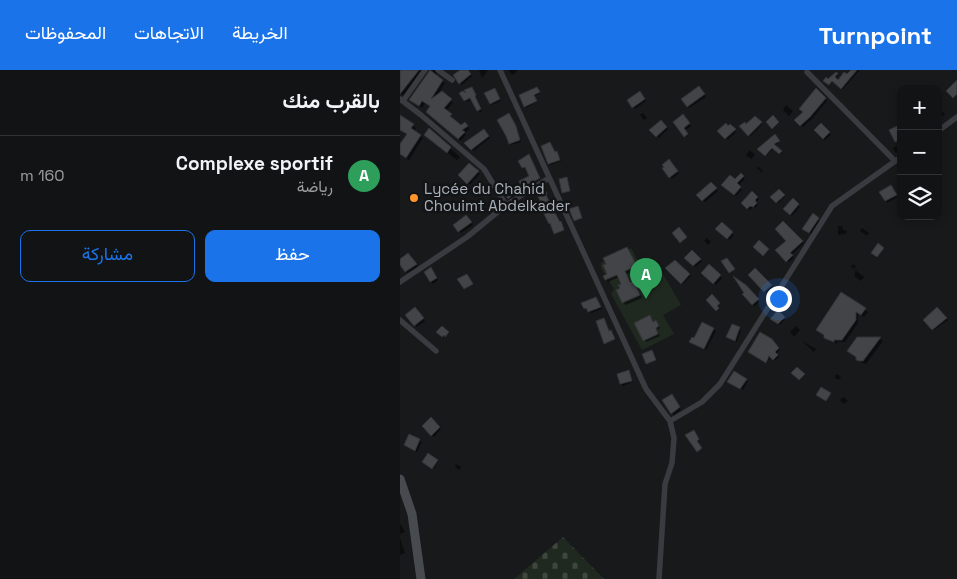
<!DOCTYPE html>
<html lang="ar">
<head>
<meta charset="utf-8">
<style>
	:root { --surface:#121314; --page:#1b1c1d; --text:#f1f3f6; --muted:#9c9ea0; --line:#313234; --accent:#1a73e8 }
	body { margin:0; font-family:"Space Grotesk",Vazirmatn,sans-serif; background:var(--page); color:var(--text); direction:rtl }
	.controls { position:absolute; right:15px; top:15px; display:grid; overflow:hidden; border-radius:10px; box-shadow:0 2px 8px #0003 }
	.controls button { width:45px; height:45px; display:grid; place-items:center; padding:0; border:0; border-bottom:1px solid var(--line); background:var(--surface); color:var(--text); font:25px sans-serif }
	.you { position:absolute; left:378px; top:228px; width:18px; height:18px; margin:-12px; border:4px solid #fff; border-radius:50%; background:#1a73e8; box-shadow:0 0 0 8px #1a73e833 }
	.badge { display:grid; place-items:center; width:32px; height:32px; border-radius:50%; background:var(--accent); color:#fff; font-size:16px; font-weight:700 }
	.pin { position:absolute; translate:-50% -41px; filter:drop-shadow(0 1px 2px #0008) }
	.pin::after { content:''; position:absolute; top:26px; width:18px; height:15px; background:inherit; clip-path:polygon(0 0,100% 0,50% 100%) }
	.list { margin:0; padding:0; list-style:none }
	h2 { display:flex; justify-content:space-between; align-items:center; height:65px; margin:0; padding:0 20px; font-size:21px }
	h2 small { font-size:16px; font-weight:400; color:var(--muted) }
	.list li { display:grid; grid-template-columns:32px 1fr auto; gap:15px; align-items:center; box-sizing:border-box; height:80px; padding:0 20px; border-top:1px solid var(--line) }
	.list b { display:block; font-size:19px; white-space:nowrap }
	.list p { margin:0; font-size:16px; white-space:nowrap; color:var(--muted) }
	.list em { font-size:16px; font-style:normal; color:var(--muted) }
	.actions { display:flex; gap:10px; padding:15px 20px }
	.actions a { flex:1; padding:11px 0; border:1px solid var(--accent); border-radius:10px; text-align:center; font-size:18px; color:var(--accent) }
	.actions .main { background:var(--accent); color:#fff }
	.icon { flex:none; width:28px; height:28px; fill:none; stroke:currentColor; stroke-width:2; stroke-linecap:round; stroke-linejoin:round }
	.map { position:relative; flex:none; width:557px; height:509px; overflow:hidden; direction:ltr }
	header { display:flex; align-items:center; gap:30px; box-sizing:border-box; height:70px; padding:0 25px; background:var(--accent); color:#fff }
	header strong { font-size:24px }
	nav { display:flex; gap:28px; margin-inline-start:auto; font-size:18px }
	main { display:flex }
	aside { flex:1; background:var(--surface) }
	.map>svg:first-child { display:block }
	.cemetery { fill:url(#cemetery-stones) }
	.garden { fill:#202920 }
	.shadow { fill:#0007 }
	.building { fill:#424448; stroke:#323337 }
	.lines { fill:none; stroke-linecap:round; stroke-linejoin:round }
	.street { stroke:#393b40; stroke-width:5.5 }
	.secondary { stroke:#474b50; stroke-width:9 }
	.poi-dot { fill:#ff942c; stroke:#131416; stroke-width:2 }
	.labels { text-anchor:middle; stroke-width:5; stroke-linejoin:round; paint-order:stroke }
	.poi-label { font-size:15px; fill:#a9b2bc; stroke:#131416; text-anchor:start }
</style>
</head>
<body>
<header>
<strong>Turnpoint</strong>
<nav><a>الخريطة</a><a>الاتجاهات</a><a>المحفوظات</a></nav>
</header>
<main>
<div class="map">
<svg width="557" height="509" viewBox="0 0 557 509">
	<defs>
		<pattern id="cemetery-stones" width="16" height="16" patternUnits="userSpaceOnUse" patternTransform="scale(1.25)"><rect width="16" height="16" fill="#202920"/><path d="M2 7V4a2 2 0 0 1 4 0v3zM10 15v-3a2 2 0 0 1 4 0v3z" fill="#3e463e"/></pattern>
	</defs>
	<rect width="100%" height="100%" fill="#18191b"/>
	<path class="cemetery" d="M163,467L204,509H114Z"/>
	<path class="garden" d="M231,178L241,197L236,199L243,211L262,202L281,235L263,245L274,264L242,280L211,224L214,219L201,198V193Z"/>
	<path class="shadow" d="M0,0H25L4,26L0,23Z
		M31,0H37L36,5L45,13L37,26L42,23L53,33L46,41L53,48L52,49L61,57L65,54L70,59L64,63L66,65L61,71L30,44L32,37L25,33L22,38L11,30Z
		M62,0H67L72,6L62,15L60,13Z
		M79,0H88L82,8Z
		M108,0H116L117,2L112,5Z
		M453,0H460L443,19L433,11L430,15L425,11H428L436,3L438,5L436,9L438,11Z
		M72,18L82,41L80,42L72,30L66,32L61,23L71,27Z
		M138,19L140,24L135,26L137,32L126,38L120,25Z
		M416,19L427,31L412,49L403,57L396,50L404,42Z
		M301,20L306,27L289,38L288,36Z
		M96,21L101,31L92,35L91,34Z
		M242,25L246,31L235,39L233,37Z
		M386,35L393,41L389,46L383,40Z
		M538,38L545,44L540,49L538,48Z
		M243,43L247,48L244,50L240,45Z
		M0,44L1,47L16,58L14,61L23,68L9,90L0,84V77L8,65L0,59Z
		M283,46L291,56L284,61L289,66L287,67L274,52Z
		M110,47L117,58L121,72L111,75L110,73Z
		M261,51L268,59L259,68L251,60Z
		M362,54V55L350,67V66Z
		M421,54L431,65L425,70L415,60Z
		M330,56L336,62L328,70L319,61Z
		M29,60L60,87L57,90L27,67Z
		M86,62L90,68L74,81L65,73Z
		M375,66L380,72L374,76L382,83L381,84L374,78L366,86L359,79Z
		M497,75L501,80L496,83L493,78Z
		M143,76L155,83H157L161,91L150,95Z
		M349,80L355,84L352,89L346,86Z
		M538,84L542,90L538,92Z
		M130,86L140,109L124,118L121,111L131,107L126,97L123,98Z
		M269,91L279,103L272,109L264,98Z
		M69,94L80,104L70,115L59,105Z
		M359,97L363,101L361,102L357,98Z
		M341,105L345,109L338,116L342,120L336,126L323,115L335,111Z
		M311,113L318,121L305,132L298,125Z
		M493,118L498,127L487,133L481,122Z
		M119,121L120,122L110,129L109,128Z
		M379,121L385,127L378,133L372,127Z
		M352,123L359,129L356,133L358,135L355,138L354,136L350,140L343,133Z
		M393,130L400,137L392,146L385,139Z
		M68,148L73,155L61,163L55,155Z
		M418,149L420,151L411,164L406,160Z
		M322,153L334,165L330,170L317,159Z
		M383,153L404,173L391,185L394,188L389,192L377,180L387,171Z
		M438,156H442L443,160L447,161L446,164L438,165Z
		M462,158L469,163L467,166L460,161Z
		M307,168L311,172L308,175L304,171Z
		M227,179L239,198L227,204L231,213L233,212L236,215L242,228L226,235L223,232L222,215L219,207L208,212L206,209Z
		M292,182L302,191L296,197L286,188Z
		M10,187L18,197L7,203L0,193V190Z
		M275,191L291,206L283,214L267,198Z
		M453,194L456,196L454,199L464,207L461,211L454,206L456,200L451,197Z
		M309,196L322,208L316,215L303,203Z
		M32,200L38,210L33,214L25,202Z
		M355,200L373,217L367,223L350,205Z
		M345,216L360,231L355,236L344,225Z
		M441,224L468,242L464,247L458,243V253L445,272H437V274L426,267Z
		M196,228L202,239L191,243L185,238Z
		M537,238L548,250L534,260L525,250Z
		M17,241L25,251L17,257L7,245Z
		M378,241L385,249L380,255L372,249Z
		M236,254H258L260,258L257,260L260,266L246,272Z
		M303,254L316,261L306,280L293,274Z
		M396,256L400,260L394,267L390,262Z
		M339,258L341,260L337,272L328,267Z
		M458,268L480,269L483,271L466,294L460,292L457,289Z
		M402,271L416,279L414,282Z
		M373,272L380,280L376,284L379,287L375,290L371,286L367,293L351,283Z
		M228,301L233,312L223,316L221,314Z
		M436,304L441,306L439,310L435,308Z
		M346,310L348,311L343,320L331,313Z
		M444,327L448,331L443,334L440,330Z
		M273,328L281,340L274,345L272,343Z
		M31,349L41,359L34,367L24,356Z
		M10,365L22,372L17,382L5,375Z
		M29,385L38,392L34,399L25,393Z
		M56,394L61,397L60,400L55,397Z
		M0,453L5,462L0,464Z
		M0,468L5,483L0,485Z"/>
	<path class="building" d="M0,0H19L0,24Z
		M30,0L43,10L31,29L42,21L52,29L44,38L52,44L50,46L61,55L65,52L68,56L62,60L65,62L58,69L26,42L30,36L22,31L19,36L9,30Z
		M60,0H68L71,4L59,14L53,5Z
		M451,0H457L441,19L432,11L429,15L423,11L426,7L428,9L436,2L438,3L435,7L438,10L444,2L447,4Z
		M557,10V24L553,28L546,21Z
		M299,16L305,24L287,37L281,29Z
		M72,17L76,25L75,26L81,39L77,41L70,28L64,31L59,23L63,21L66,23L64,20Z
		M137,17L140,22L134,25L137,31L124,37L119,25Z
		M95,18L100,29L90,34L84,23Z
		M416,18L426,28L410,47L400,56L394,50L403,42L399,39Z
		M240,21L245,29L232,38L227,30Z
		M109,43L116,56L120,70L109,74L106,66L97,50Z
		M283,44L290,53L284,58L288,64L284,67L273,52Z
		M0,45L14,54L11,58L21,65L6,88L0,84V74L7,64L0,60Z
		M373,45L379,52L372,59L366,52Z
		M355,46L362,52L348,66L339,56L345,52L346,54Z
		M261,50L267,57L256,67L249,60Z
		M326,53L328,56L330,54L336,59L325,69L317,61Z
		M421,53L430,62L423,69L414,60Z
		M499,55L501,59V69L495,72L489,60Z
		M29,58L51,77L47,83L24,65Z
		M84,59L89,66L71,80L64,73Z
		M375,64L380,71L374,74L382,81L379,84L372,78L365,86L357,79Z
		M150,72L155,82L157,81L160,90L148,94L141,76Z
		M129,84L140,108L122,118L119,111L129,106L125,97L122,98L118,91Z
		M269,89L278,101L269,108L262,98L264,97L262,95Z
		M69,93L79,101L67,114L58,105Z
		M341,103L344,106L337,113L341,117L334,125L321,115L330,105L335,109Z
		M167,107L170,121L162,123L159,109Z
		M311,112L317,118L302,131L296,125Z
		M87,114L92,122L86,127L80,120Z
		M109,115L115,122L119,119L120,120L108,129L103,121Z
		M491,115L497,125L485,131L479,122Z
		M144,117L147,124L146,125L155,143L160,152L161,151L164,160L154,164L150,153L149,154L140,136L142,135L136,122Z
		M379,119L385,125L376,133L370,127Z
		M352,121L358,127L355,130L357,133L353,137L350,136L347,139L341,133Z
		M393,128L399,134L390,145L383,139Z
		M178,136L182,148L174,151L169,139Z
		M413,143L419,148L409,163L402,159Z
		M66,145L72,152L58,162L53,155Z
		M383,151L403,171L390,183L393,185L386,192L375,180L386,171L375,159Z
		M322,152L333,162L327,169L315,159Z
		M279,157L287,167L280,173L272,163Z
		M359,170L369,179L363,186L353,177Z
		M478,173L484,178L477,187L471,183Z
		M227,177L237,196L225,201L230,212L234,211L240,225L222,233L216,220L220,218L218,215L221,214L217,205L205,210L203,206L207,204L203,195L206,194L203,188Z
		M292,180L301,189L293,196L284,188Z
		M8,183L17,194L5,202L0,195V189Z
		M327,188L335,199L329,203L321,191Z
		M275,190L290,204L281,214L265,198Z
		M309,194L321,205L313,214L301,203Z
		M31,197L37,208L30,212L24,202Z
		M355,198L372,215L364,222L348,205Z
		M67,204L73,214L64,219L57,209Z
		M333,206L346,215L359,229L352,235L342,224L344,223Z
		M441,222L466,238L461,245L456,242V250L442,270H434V272L424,268V265L416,260Z
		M312,224L320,233L317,236L319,238L316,241L306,230Z
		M196,227L201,237L188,242L186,238L184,239L181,233Z
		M15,237L24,248L14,256L5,245Z
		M537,237L547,248L532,260L523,250Z
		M378,240L385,247L378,254L370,249Z
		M250,245L253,252L256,250L259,256L256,258L258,264L243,271L234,253Z
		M204,248L209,261L211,260L215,269L204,274L196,251Z
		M302,252L314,258L304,279L289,272L292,267L294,268Z
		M332,254L340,257L335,271L326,267Z
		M42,256L49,262L45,267L44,265L42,267L36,262Z
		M360,262L372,269L379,278L375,282L378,285L373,290L369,286L366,293L348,282Z
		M457,267H481L463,291H459L456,290V287L447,281Z
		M252,280L256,290L246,294L242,284Z
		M397,297L405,304L399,310L391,303Z
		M229,300L232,311L220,314L217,304Z
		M334,301L347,309L340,319L327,312Z
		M421,317L431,323L426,331L416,325Z
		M272,324L280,337L271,344L262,330Z
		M31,347L40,357L31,366L22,356Z
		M294,360L299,369L297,371L302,378L297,382L285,365Z
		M9,364L20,369L15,381L4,375Z
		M28,383L38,390L32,399L22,392Z"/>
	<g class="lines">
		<path class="street" d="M38,0L52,10
			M100,0L246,319L270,351L274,368L272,393L265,414L259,509
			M407,2L495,91
			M0,29L21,45L84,99L106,135
			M3,31L25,0
			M538,61L557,47
			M0,212L67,167L106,135L149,108
			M0,250L36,281
			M270,351L302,332L320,314L432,136L501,87"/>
		<path class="secondary" d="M0,409L12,444L21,509"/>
	</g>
	<circle class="poi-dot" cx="14" cy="128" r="5"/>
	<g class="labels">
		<g class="poi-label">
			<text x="24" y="124">Lycée du Chahid<tspan x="24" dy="17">Chouimt Abdelkader</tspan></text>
		</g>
	</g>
</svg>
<div class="controls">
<button>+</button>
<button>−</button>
<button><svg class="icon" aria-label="layers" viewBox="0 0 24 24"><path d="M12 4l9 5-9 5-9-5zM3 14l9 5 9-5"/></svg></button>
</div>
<div class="you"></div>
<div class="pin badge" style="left:246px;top:229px;background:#2e9e5b">A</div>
</div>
<aside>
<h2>بالقرب منك<small></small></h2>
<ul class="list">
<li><span class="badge" style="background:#2e9e5b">A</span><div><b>Complexe sportif</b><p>رياضة</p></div><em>160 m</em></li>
</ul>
<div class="actions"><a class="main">حفظ</a><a>مشاركة</a></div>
</aside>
</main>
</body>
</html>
